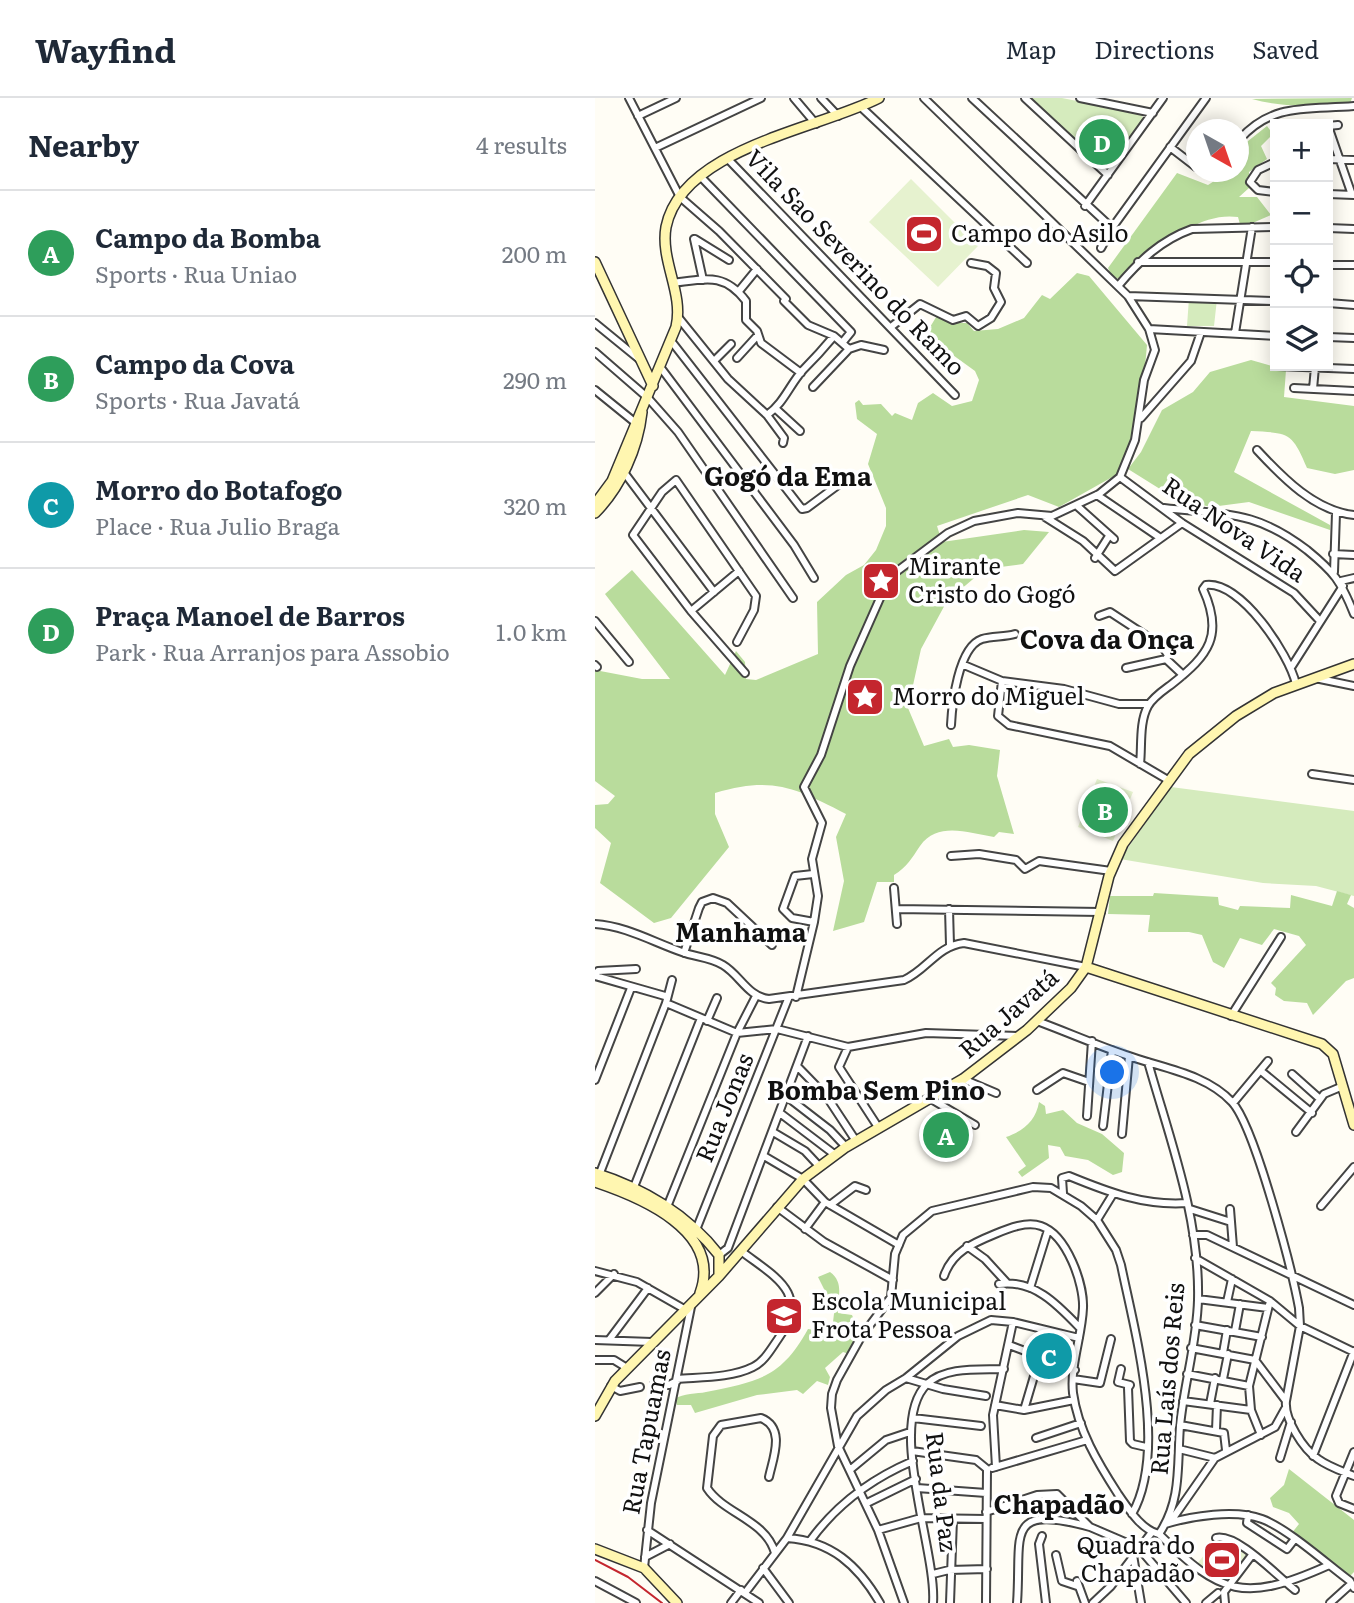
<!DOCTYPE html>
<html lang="en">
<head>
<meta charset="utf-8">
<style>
	:root { --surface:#fff; --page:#f2f2f3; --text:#1f2937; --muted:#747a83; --line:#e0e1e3; --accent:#7c3aed }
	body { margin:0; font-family:Literata,serif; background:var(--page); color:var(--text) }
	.controls { position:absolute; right:21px; top:21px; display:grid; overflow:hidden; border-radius:0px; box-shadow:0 4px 18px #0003 }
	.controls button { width:63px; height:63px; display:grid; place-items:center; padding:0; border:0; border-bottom:2px solid var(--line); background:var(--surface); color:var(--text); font:35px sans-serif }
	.compass { position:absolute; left:591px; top:21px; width:63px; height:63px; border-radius:50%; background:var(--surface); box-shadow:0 4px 18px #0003; rotate:140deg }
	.you { position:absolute; left:518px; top:975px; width:24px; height:24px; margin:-18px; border:5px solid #fff; border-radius:50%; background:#1a73e8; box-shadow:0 0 0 10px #1a73e833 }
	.badge { display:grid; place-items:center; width:46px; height:46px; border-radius:50%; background:var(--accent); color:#fff; font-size:23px; font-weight:700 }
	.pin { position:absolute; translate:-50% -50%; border:4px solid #fff; box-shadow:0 2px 7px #0006 }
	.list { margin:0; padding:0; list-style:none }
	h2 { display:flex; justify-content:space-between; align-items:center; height:91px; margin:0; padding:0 28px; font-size:30px }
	h2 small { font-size:23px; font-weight:400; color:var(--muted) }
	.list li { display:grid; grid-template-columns:46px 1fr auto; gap:21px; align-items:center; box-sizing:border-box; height:126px; padding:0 28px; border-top:2px solid var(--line) }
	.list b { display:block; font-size:26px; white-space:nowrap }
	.list p { margin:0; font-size:23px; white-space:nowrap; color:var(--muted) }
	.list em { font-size:23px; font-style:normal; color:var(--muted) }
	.icon { flex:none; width:38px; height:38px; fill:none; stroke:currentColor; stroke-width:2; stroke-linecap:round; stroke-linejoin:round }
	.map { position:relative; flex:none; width:759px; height:1505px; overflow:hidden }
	header { display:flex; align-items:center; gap:42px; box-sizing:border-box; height:98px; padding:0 35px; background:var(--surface); border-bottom:2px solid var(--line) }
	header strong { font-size:33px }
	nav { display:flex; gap:38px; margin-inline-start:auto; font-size:24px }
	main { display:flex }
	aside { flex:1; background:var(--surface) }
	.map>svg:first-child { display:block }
	.green { fill:#d5ebbd }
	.forest { fill:#b9dc9c }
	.pitch { fill:#e6f2cf }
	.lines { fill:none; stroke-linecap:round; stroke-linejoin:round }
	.street-casing { stroke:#444; stroke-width:10 }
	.secondary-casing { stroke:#333; stroke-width:12 }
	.street { stroke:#fff; stroke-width:6 }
	.secondary { stroke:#fff6b0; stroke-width:9 }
	.rail { stroke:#c4262e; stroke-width:2 }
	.labels { text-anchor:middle; stroke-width:7; stroke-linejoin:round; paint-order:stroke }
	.poi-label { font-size:24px; fill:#111; stroke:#fff; text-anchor:start }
	.street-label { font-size:24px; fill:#111; stroke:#fff }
	.neighbourhood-label { font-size:26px; font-weight:bold; fill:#111; stroke:#fff }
</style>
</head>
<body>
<header>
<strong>Wayfind</strong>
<nav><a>Map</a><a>Directions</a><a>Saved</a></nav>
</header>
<main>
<aside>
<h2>Nearby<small>4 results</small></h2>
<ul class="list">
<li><span class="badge" style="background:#2e9e5b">A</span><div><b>Campo da Bomba</b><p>Sports · Rua Uniao</p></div><em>200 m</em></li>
<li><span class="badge" style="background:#2e9e5b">B</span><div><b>Campo da Cova</b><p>Sports · Rua Javatá</p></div><em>290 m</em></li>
<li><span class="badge" style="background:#0f9aa8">C</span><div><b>Morro do Botafogo</b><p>Place · Rua Julio Braga</p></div><em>320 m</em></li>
<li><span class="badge" style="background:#2e9e5b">D</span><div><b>Praça Manoel de Barros</b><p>Park · Rua Arranjos para Assobio</p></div><em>1.0 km</em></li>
</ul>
</aside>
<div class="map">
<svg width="759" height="1505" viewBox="0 0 759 1505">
	<rect width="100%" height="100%" fill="#fffdf5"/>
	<path class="green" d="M435,0H467L547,16L548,21L515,68L509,69Z
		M594,200L622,201L619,228H592Z
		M576,689L759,713V798L721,788L668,785L525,761Z"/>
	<path class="forest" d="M757,0L755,6C723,8 689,10 657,1Z
		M672,28L678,36L666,48L672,61L654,74V90L644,99H662L676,117L646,130L643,119C602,113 557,153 529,181L518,180L513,170L582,75L613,87L630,76L643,74L644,44L648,47Z
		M482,175L494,178L552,247L546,312L528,373L464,409L433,397L342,428L347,444L429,432L454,434L428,466L390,471L352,503L326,551L313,610L329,648L354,641L358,649L374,647L405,652L402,678L419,736L404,734L399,739C373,735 343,723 325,748C317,760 312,769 299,777V784H282L269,824L238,833L249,783L241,739L251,716C200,690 178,678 120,695V716L134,749L76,820L59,825L5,785L16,745L0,730V707L13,706L20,698L0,683V572L47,581H75L10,496L37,472L130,577L141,553L150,564L151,581L161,582L223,556L222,504L251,477L269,467L281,452L291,428V410L273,366L282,336L262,321L260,305L264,302L268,307L286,306L297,318L300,315L317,322L323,305L338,295L357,308L377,303L384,282L380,273L333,239L332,234L343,216L357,225H372L379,233L403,231L429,220L447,197L455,201Z
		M656,262L691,272L689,299L759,308V372L740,376L712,370C697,334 694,335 656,333L639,374L735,427V432L654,404L616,409L581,401L533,371L546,354L567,312L598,294L615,274Z
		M742,793L756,797L752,806L759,810V880L751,883L718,917L712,905L689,903L680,897L681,890L676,885L711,847L704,838L679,831L667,847L645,840L629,870L618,864L607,837L594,834H553L555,817L513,816L515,798H558L559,795L623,799L624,807L643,812L645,808L695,810L696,797L737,808Z
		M444,1004L450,1008L451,1016L468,1012L482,1025L507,1036L529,1055L527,1074L518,1077L493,1062L470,1058L465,1049L453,1047L454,1060L427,1079L423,1074L431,1068L411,1039C429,1033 441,1022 444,1004Z
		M235,1174C250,1185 242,1200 243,1215L257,1217L264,1234L254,1256L248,1254L230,1270L235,1279L233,1287L222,1283L208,1296L202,1292L162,1297L100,1315L96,1307H82L80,1301C88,1295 102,1296 111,1294C164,1283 186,1280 213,1231L234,1234L238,1224L241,1199H233L223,1179Z
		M694,1371L759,1422V1474L753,1480L696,1436L704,1426L694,1415L678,1409L675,1400L689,1387Z"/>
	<path class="pitch" d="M316,81L383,148L343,189L274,124Z
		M502,681L538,694L518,743L483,729Z
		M364,1018L374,1035L337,1056L328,1040Z
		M624,1438L651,1457L628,1486L602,1466Z"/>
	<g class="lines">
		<defs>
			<path id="street" d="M34,0L85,99L124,133L191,201L189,203L213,227L239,238L254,251
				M199,0L221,26
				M226,0L243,18
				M377,0L517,130
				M430,0L513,77
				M485,0L558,15
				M266,9L432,165
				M43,18L81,0
				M733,28L757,97
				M733,28L743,27
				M645,41C678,4 714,12 759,8
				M575,49L601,69
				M60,50L166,0
				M132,60L360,297
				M733,61L759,62
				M680,64L663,72L655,84L663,92L680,94
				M614,74L623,77
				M105,78L256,234L247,245
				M733,96L759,97
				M490,108L568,0
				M733,130L759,131
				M99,141L108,182
				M100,141L134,162
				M506,150L517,130L611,0
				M543,164H680
				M733,167H759
				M78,185C110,181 129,174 151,203V222L162,233L166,245L206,275
				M523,188C544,163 566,142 597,131L680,129
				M144,193L162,171
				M533,198L680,203
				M733,205L759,207
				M83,219L133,281L172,317L189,340L188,345
				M0,225L44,261
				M296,229L325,206L358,222L371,218L383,228L396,220L406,204L399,190L401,175L392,168L376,165
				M554,231L680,238
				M640,235L657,129
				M733,239L759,240
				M77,244L207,411L212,410L243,387
				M680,247V267
				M0,254L53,300L83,334L198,500
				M142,260L163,237
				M119,263L136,246
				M682,268L759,271
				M66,270L199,447L219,480
				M218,289L254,251L266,247L289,252
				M699,290L759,293
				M718,291L720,269
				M0,292L42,326
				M181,311L205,333
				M172,317C189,305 195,286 208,272C219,261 229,250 239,238
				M546,320L596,263L606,234
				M662,352C688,380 720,413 759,417
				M28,373L119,494
				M525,379L587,425L699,495L725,523
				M502,397L564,439
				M481,407L519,441
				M569,410C631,417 660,412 712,452C739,474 746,483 759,516
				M450,419L488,443L520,473L587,425
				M738,456L759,457
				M500,460L514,438
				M739,474L741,415
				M746,483L759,480
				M96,513L144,473
				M504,518L515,514L567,548L573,557L571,561
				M0,523L34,564
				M142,544L159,512L161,498L81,382L67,394L38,437L96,513L150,575
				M0,567L2,569
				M369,567L407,583L469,591L524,606H554
				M697,568L748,488
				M531,570L571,561L588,577
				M720,580L759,588
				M407,583L403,618L414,627L515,648L573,682
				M356,627C357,607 363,549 387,541C397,538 410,539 420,536
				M545,666C547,649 544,624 553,608C558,599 569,592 577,586C614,557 629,537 608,491L611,487C646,483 694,556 701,586
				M717,676L759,682
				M356,758L384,756L421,762L430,771L444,763L516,773
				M218,776L200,778L188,811L197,820L219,824
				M299,790L302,826
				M301,811L506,814
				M354,811L355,847
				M0,826C31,828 58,844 87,854C100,859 115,859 128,867C145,877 153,899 174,901L309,882C332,872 342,848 369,845L491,869
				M89,855L104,810L107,804L118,800L132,805L177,847
				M0,878L70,898
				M0,878L3,873L41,871
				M201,899L219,824L223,798L217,761L227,725L209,689L226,657L255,568L290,489L301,474L353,435L379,423L423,415L457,418L504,396L525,379L540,342L549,282L560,252L554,231L533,198L329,0
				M71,905L142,935L182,931L253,949L331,935L423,938
				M636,918L686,839
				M112,923L122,900
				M442,923C472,934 501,947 531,957C566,970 610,975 637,1004C660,1029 697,1172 704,1210L705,1228L691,1303
				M253,949L244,969L283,1029
				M553,964C575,1042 605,1120 603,1202C602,1244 589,1286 585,1328C582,1367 587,1402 564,1436
				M202,968L232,999L261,1043
				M666,973L717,1015
				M697,976L725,1001
				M368,981L401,995
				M0,982L36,890
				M442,992L468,975L494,984
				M191,998L235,1032L251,1049
				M336,1001L380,1027
				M638,1005L673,963
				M185,1015L239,1056
				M492,1018L497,943
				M508,1028L517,952
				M178,1034L210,1053L224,1068
				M701,1034L729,996L748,988
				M527,1036L534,958
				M169,1058L208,1081L230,1104L304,1147
				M3,1080L71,905L77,882
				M39,1089L106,920
				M468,1095L467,1080L474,1078C513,1094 549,1108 592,1105
				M235,1107L260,1088L271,1092
				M726,1108L759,1069
				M72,1109L142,935L161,898
				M182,1109L229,1144L298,1182
				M595,1111L636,1124
				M635,1111L638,1149
				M502,1122L518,1096
				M210,1131L230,1104
				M101,1132L193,901
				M598,1137H612L759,1207
				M372,1148L390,1161L412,1185
				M124,1157L133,1150L213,938
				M600,1160L675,1203L705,1228L759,1254
				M0,1173L42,1184L91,1212
				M349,1178C357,1154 378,1145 400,1136C414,1130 432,1123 446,1128C472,1137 489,1186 488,1210C487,1238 475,1267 478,1295C483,1332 503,1365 523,1396C533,1410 546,1432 564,1436C626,1497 649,1505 732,1468
				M404,1186C439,1181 463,1207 485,1230
				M435,1190L453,1132
				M0,1195L19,1176
				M603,1201L673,1210
				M632,1204L637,1181
				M600,1227L667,1239
				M640,1233L645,1206
				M0,1242L57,1244
				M14,1242L53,1190
				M414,1247L480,1272
				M596,1250L660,1262
				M628,1255L632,1232
				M0,1262H19L32,1270
				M660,1262L691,1303C689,1321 708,1351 723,1361C734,1369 747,1373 759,1378
				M526,1271L523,1284L535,1287L533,1290L535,1343L538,1346L551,1349
				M592,1276L654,1288
				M311,1280L348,1291L391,1298
				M82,1281C106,1279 136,1280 158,1269C169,1264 176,1251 183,1241C216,1195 180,1179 146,1153
				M478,1281L505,1285L516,1241
				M628,1281L633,1256
				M59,1286L74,1287L82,1283
				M16,1288L25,1293L45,1289
				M588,1303L656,1312
				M615,1306L620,1280
				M400,1307L429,1312L479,1302
				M429,1312L445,1258
				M318,1320L386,1328
				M585,1327L629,1335L631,1352
				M621,1332L622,1307
				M666,1337L656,1312L654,1288L675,1203
				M441,1340L486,1325
				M584,1351L620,1360
				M317,1353L381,1362L392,1371
				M759,1354L741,1398L744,1405L759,1411
				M718,1358L759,1253
				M685,1360L696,1324
				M401,1369L398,1317L418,1224
				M397,1370L492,1342
				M256,1371L291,1342L315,1334
				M174,1379C178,1360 191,1330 166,1320L126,1327L118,1338L112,1390C129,1416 171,1422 180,1455
				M322,1390L391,1395
				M272,1405L321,1381
				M391,1414L442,1397L462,1396L495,1429L544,1450L591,1505
				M653,1417L652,1425L692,1451L699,1442
				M576,1423L620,1360L680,1329L690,1311
				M570,1426C597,1418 640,1411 667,1421C692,1430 732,1466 755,1483L759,1490
				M52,1432L164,1505
				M283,1432L326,1420L391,1421
				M447,1438L444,1446L451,1505
				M192,1440C236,1443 263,1467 285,1505
				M621,1440C642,1435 682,1478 700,1492
				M215,1443C241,1407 278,1380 318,1363
				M461,1457L467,1483L482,1488
				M538,1457L546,1505
				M50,1459L75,1446
				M49,1470L56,1405L96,1209
				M168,1470L194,1505
				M338,1476L354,1472L392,1471
				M0,1483L41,1505
				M482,1483L490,1505
				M150,1495L192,1440L262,1318L291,1292L311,1280L363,1238L396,1222L418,1224L484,1240
				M136,1505L146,1492
				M309,1505L283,1432L243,1348L236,1310L237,1296L242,1282L266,1239L296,1199L300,1156L308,1137L337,1113L438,1089L456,1090L486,1108L502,1122L521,1152L526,1167C540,1235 573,1353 537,1416
				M338,1505C342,1453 291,1326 332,1286C351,1268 385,1272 409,1271
				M355,1505L358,1421
				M391,1505L392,1371
				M422,1505C427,1437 408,1405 495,1429
				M498,1505L516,1488L557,1434
				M611,1505L623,1495
				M630,1505L629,1494L657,1457
				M735,1505L756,1486"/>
			<path id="secondary" d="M0,164L58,288
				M0,406L17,383L81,229C89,195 65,163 71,129C87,50 224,31 284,0
				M0,415C26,389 43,350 47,314
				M491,869L727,946L738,956L759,1027
				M0,1075C48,1090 93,1117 124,1157V1176
				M0,1084C45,1099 128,1133 105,1195
				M0,1318L20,1283L124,1178L208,1081L251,1049L368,981L432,932L476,890L491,869L514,778L528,746L594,656L641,618L679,595L759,566
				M0,1451L49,1470L82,1505"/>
		</defs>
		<use href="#street" class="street-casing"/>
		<use href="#secondary" class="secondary-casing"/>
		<use href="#street" class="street"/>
		<use href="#secondary" class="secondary"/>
		<path class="rail" d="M0,1462L33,1479L67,1505"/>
	</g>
	<defs>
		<symbol id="stadium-square" viewBox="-11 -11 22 22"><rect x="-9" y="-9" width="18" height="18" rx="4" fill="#c4262e" stroke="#fff"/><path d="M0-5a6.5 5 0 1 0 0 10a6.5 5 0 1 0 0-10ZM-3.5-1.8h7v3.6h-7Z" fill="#fff"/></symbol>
		<symbol id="sight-square" viewBox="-11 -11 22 22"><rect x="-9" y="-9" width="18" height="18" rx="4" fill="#c4262e" stroke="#fff"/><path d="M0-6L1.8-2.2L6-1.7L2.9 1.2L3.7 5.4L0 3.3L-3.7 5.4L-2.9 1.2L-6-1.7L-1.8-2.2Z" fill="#fff"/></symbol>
		<symbol id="school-square" viewBox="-11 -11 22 22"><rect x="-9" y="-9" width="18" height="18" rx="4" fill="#c4262e" stroke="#fff"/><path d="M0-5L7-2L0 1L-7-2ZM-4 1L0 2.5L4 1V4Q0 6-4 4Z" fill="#fff"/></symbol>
	</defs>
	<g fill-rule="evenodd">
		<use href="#stadium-square" x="307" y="114" width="44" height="44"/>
		<use href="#sight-square" x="264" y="461" width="44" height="44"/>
		<use href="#sight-square" x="248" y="577" width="44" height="44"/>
		<use href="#school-square" x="167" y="1196" width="44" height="44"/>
		<use href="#stadium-square" x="605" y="1440" width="44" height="44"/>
	</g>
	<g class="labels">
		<g class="poi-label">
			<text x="356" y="144">Campo do Asilo</text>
			<text x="313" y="477">Mirante<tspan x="313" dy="28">Cristo do Gogó</tspan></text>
			<text x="297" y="607">Morro do Miguel</text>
			<text x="216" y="1212">Escola Municipal<tspan x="216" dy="28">Frota Pessoa</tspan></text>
			<text x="600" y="1456" text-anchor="end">Quadra do<tspan x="600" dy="28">Chapadão</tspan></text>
		</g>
		<g class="street-label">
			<text transform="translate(260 165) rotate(46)" y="8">Vila Sao Severino do Ramo</text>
			<text transform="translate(639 432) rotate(34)" y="8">Rua Nova Vida</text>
			<text transform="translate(414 916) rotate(-41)" y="8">Rua Javatá</text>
			<text transform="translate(130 1010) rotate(-68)" y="8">Rua Jonas</text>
			<text transform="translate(573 1281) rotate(-85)" y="8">Rua Laís dos Reis</text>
			<text transform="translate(52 1334) rotate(-79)" y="8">Rua Tapuamas</text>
			<text transform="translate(346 1394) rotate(83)" y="8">Rua da Paz</text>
		</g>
		<g class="neighbourhood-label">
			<text x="193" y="388">Gogó da Ema</text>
			<text x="512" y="551">Cova da Onça</text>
			<text x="146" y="844">Manhama</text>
			<text x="281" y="1002">Bomba Sem Pino</text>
			<text x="464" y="1416">Chapadão</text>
		</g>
	</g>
</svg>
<div class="controls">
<button>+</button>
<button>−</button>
<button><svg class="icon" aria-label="locate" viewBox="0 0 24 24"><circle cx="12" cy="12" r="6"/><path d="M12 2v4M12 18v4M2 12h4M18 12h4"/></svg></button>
<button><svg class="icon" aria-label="layers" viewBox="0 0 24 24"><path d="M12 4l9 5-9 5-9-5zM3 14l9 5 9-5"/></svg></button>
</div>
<svg class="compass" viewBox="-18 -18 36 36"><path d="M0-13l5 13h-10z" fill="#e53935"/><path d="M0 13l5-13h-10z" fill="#747a83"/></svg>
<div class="you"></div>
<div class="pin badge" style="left:351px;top:1037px;background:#2e9e5b">A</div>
<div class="pin badge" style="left:510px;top:712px;background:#2e9e5b">B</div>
<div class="pin badge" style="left:454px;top:1258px;background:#0f9aa8">C</div>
<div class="pin badge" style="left:507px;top:44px;background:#2e9e5b">D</div>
</div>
</main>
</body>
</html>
